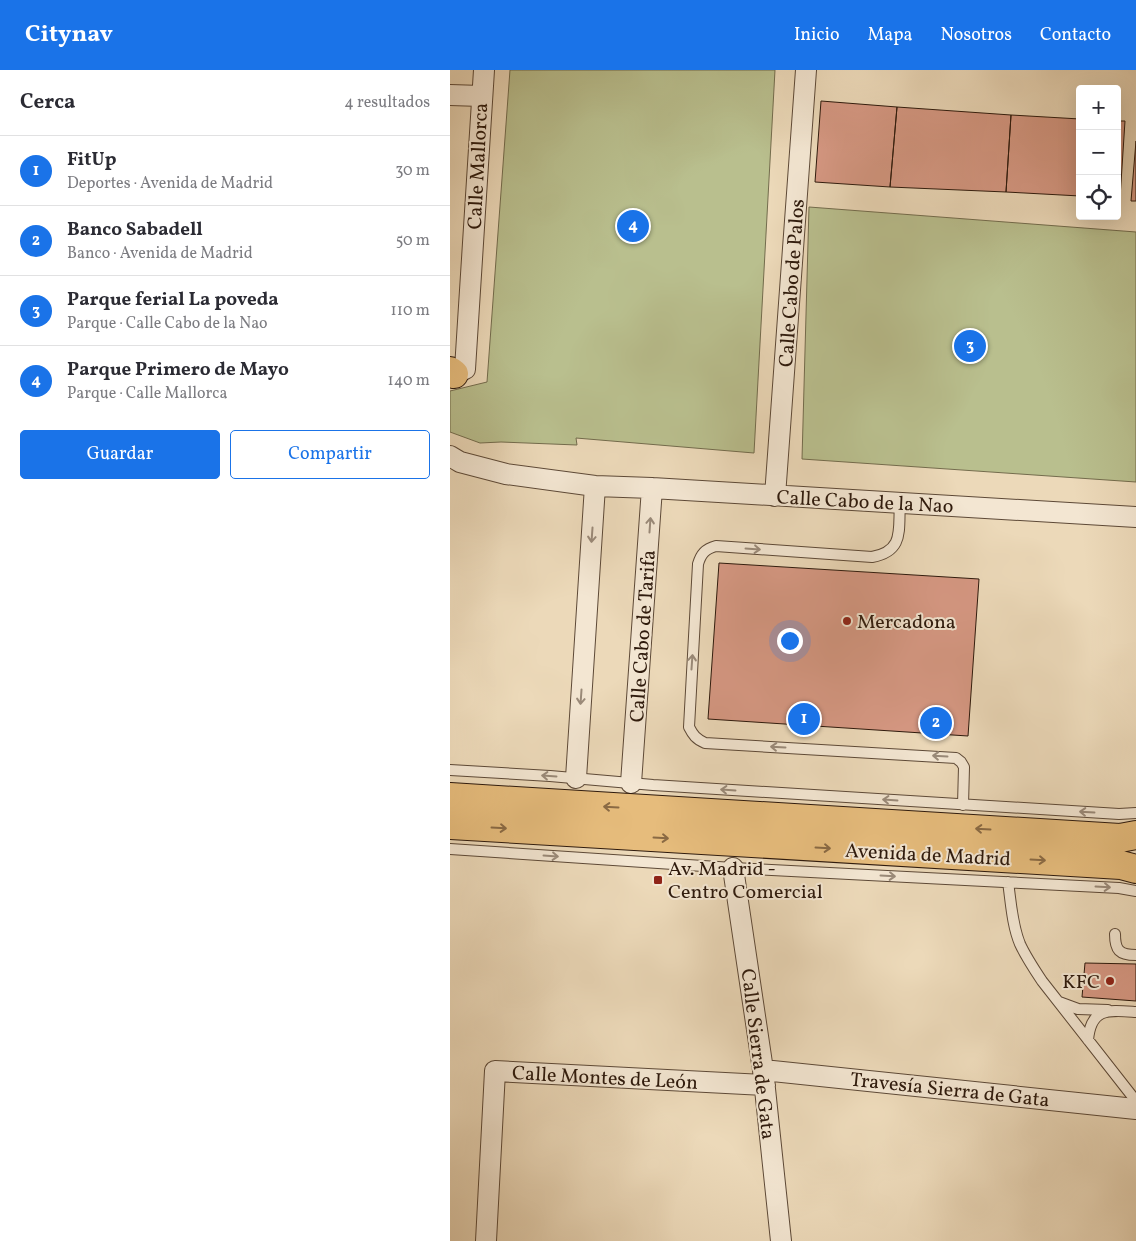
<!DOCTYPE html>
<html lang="es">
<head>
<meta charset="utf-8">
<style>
	:root { --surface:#fff; --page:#f7f7f7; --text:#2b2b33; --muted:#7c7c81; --line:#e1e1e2; --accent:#1a73e8 }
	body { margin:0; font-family:Vollkorn,serif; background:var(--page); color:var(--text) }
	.controls { position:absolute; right:15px; top:15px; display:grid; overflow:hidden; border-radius:5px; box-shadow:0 5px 20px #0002 }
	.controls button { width:45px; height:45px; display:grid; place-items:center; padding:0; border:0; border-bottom:1px solid var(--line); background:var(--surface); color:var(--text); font:25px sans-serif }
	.you { position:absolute; left:339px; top:570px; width:18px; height:18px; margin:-12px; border:4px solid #fff; border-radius:50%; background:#1a73e8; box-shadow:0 0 0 8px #1a73e833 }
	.badge { display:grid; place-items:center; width:32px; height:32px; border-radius:50%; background:var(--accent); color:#fff; font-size:16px; font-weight:700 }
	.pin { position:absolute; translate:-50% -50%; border:2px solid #fff; box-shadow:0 1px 5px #0006 }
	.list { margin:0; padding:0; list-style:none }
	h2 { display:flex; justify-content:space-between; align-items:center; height:65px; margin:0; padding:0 20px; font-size:21px }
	h2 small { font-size:16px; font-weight:400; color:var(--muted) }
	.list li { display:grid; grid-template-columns:32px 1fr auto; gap:15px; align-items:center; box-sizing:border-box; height:70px; padding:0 20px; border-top:1px solid var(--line) }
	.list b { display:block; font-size:19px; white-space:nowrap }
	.list p { margin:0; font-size:16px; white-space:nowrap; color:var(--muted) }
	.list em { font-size:16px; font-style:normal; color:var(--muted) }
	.actions { display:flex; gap:10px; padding:15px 20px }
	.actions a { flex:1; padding:11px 0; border:1px solid var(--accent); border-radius:5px; text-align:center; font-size:18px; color:var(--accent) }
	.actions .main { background:var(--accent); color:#fff }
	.icon { flex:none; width:28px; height:28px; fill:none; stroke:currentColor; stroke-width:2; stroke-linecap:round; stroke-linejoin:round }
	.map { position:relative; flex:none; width:686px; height:1171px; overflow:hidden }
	header { display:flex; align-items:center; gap:30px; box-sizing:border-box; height:70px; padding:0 25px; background:var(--accent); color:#fff }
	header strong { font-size:24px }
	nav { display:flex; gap:28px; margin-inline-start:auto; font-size:18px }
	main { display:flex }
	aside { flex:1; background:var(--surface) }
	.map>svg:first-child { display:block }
	.green { fill:#b9bf8e; stroke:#736c4d }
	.building { fill:#d69883; stroke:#2d190c }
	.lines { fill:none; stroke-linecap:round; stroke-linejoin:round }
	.lane-casing { stroke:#5d4937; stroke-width:12 }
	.street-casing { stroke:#5d4937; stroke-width:22 }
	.primary-casing { stroke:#2d190c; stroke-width:30 }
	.highway-casing { stroke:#2d190c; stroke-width:30 }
	.lane { stroke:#f3e6d2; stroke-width:10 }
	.street { stroke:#f3e6d2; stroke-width:20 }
	.primary { stroke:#e6bc7c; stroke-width:28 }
	.highway { stroke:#e6bc7c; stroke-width:28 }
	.oneway { stroke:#9a8a79 }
	.oneway2 { stroke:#8a6a44 }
	.poi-dot { fill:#8f2418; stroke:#f3e6d2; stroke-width:2 }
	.labels { text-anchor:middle; stroke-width:4; stroke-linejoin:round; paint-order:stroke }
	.street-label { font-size:20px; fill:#2d190c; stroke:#f3e6d2 }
	.poi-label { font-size:20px; fill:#2d190c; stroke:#f3e6d2; text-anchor:start }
</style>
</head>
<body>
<header>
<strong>Citynav</strong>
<nav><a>Inicio</a><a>Mapa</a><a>Nosotros</a><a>Contacto</a></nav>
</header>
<main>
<aside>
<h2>Cerca<small>4 resultados</small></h2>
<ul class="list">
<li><span class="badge">1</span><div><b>FitUp</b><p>Deportes · Avenida de Madrid</p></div><em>30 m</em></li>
<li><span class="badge">2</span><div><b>Banco Sabadell</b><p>Banco · Avenida de Madrid</p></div><em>50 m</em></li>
<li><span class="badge">3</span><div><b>Parque ferial La poveda</b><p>Parque · Calle Cabo de la Nao</p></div><em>110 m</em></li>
<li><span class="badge">4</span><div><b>Parque Primero de Mayo</b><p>Parque · Calle Mallorca</p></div><em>140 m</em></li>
</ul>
<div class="actions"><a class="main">Guardar</a><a>Compartir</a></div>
</aside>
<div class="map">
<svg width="686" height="1171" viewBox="0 0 686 1171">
	<rect width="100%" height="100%" fill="#ecd9b9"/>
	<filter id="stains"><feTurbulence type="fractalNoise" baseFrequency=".004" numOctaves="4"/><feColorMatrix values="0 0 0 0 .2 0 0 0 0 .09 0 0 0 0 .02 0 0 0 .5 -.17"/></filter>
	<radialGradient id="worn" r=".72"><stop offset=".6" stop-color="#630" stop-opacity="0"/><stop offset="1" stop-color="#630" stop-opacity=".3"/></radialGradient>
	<path class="green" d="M60,0H325L304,383L126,368L127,375L51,372L30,373L0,362V321L37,312Z
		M359,137L686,162V412L352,389Z"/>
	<path class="building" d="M371,31L447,37L440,117L365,112Z
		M447,37L561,45L556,122L440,117Z
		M561,45L630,49V126L556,122Z
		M667,51H675L670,128H667Z
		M686,71V131H681Z
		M269,493L529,509L518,666L258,649Z
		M635,893L686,894V931L632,927Z"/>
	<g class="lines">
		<defs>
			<path id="lane" d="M450,433C448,459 455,481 422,487L266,476C255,479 251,484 248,494L239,657C243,665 246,669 255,673L506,688L511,692L514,697L513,735
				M0,700L100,706L203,715L669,744L686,743
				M0,779L283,798L669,818L686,821
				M558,812C561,832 562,855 570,874C576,887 584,899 592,911L686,1031
				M665,864C665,880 669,885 686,885
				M609,932L628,939L658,940
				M638,970C641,937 659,940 686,942"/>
			<path id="street" d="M0,25L31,26
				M4,304L15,299L34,0
				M0,386L10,392L56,404L145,416L202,418L686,447
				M325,426L356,0
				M126,708L145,416
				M181,713L202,418
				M283,798L313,1000L331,1171
				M313,1000L686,1039
				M36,1171L45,1001L315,1015"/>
			<path id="primary" d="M0,301L4,304"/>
			<path id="highway" d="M0,727L670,768L686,765
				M0,755L671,795L686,799"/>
		</defs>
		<use href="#lane" class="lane-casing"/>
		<use href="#street" class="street-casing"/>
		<use href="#primary" class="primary-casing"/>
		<use href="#highway" class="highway-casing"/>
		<use href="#lane" class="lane"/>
		<use href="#street" class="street"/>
		<use href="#primary" class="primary"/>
		<use href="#highway" class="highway"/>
	</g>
	<defs><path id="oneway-shaft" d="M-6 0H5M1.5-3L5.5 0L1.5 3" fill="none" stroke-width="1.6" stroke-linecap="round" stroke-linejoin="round" transform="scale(1.25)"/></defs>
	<g class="oneway">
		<use href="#oneway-shaft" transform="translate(200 455) rotate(-86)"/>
		<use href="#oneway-shaft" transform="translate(142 465) rotate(94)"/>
		<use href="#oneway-shaft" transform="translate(303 479) rotate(4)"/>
		<use href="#oneway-shaft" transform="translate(242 592) rotate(-86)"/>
		<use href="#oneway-shaft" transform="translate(131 627) rotate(94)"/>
		<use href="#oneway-shaft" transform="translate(328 677) rotate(-177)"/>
		<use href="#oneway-shaft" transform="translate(490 686) rotate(-177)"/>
		<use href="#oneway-shaft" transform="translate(99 706) rotate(-176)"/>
		<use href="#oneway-shaft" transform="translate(278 720) rotate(-176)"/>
		<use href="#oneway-shaft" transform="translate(440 730) rotate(-176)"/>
		<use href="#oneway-shaft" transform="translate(637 742) rotate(-177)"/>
		<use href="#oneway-shaft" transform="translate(101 786) rotate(4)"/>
		<use href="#oneway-shaft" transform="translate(438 806) rotate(3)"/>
		<use href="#oneway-shaft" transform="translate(653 817) rotate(3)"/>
	</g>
	<g class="oneway2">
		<use href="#oneway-shaft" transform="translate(161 737) rotate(-177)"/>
		<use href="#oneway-shaft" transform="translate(49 758) rotate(3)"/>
		<use href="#oneway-shaft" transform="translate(533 759) rotate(-177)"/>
		<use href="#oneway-shaft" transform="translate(211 768) rotate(3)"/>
		<use href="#oneway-shaft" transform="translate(373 778) rotate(3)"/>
		<use href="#oneway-shaft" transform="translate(588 790) rotate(3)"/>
	</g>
	<g class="poi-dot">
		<circle cx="397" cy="551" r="5"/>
		<rect x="203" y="805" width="10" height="10" rx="2.5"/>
		<circle cx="660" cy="911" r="5"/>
	</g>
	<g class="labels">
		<g class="street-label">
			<text transform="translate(27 96) rotate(-87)" y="7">Calle Mallorca</text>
			<text transform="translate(341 213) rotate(-86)" y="7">Calle Cabo de Palos</text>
			<text transform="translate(415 431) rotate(3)" y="7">Calle Cabo de la Nao</text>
			<text transform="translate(192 566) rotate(-86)" y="7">Calle Cabo de Tarifa</text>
			<text transform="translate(478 784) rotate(3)" y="7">Avenida de Madrid</text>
			<text transform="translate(309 984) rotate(83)" y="7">Calle Sierra de Gata</text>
			<text transform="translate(155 1007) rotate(3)" y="7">Calle Montes de León</text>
			<text transform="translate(500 1019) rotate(6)" y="7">Travesía Sierra de Gata</text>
		</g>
		<g class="poi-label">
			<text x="407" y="558">Mercadona</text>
			<text x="218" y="805">Av. Madrid -<tspan x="218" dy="23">Centro Comercial</tspan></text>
			<text x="650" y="918" text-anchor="end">KFC</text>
		</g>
	</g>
	<rect width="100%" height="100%" filter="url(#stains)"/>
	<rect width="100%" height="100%" fill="url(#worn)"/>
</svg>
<div class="controls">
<button>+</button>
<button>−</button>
<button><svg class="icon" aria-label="locate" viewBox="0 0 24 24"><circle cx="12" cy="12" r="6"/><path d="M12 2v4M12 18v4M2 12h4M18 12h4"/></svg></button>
</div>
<div class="you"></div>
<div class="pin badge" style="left:354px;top:649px">1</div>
<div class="pin badge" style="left:486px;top:653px">2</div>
<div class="pin badge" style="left:520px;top:276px">3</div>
<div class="pin badge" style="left:183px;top:156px">4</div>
</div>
</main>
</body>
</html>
